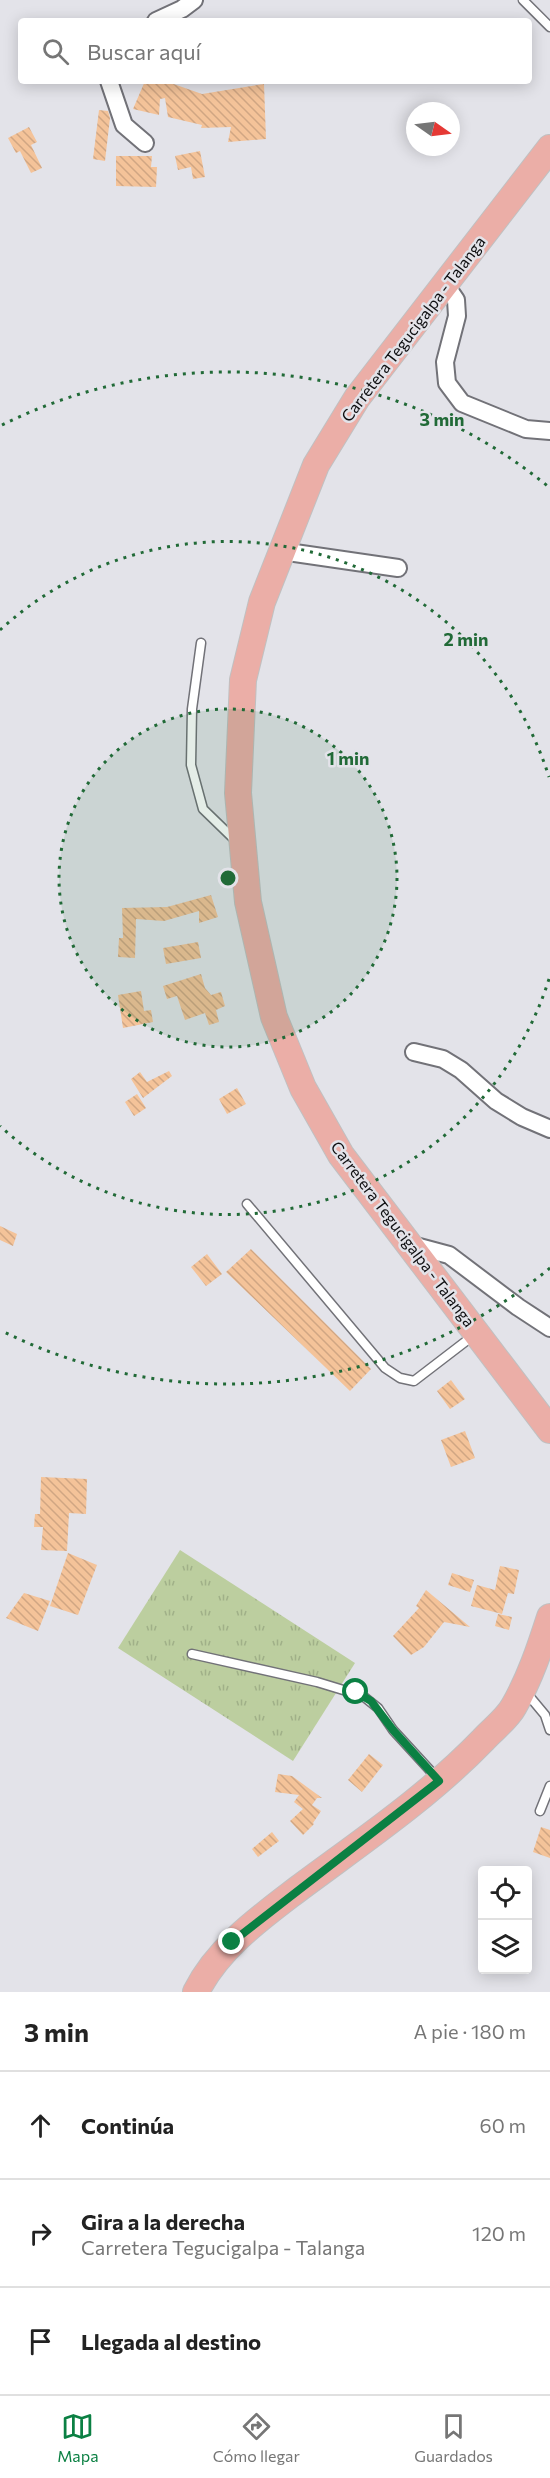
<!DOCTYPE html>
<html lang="es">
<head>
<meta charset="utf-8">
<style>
	:root { --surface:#fff; --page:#f2f2f2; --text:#222; --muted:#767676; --line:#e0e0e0; --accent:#0b8043 }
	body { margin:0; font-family:Commissioner,sans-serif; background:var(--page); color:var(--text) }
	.controls { position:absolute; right:18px; bottom:18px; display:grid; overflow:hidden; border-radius:6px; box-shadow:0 3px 15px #0003 }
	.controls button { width:54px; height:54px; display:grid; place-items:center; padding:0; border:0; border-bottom:2px solid var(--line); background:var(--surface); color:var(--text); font:30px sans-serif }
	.compass { position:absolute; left:406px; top:102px; width:54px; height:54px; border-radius:50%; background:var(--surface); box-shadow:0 3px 15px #0003; rotate:104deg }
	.stop { position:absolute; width:18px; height:18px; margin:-14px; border:4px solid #0b8043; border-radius:50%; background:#fff }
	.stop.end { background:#0b8043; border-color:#fff; box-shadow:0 2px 6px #0008 }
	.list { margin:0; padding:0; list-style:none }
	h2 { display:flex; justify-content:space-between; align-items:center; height:78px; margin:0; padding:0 24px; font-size:26px }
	h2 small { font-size:20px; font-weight:400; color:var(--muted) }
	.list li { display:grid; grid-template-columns:39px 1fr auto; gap:18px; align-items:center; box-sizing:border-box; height:108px; padding:0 24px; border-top:2px solid var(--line) }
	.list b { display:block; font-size:22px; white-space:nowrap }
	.list p { margin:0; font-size:20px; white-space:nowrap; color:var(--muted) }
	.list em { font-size:20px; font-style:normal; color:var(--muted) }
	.icon { flex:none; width:33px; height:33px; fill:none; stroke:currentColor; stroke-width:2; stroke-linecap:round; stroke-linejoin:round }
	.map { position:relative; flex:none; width:550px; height:1992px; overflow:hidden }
	.search { position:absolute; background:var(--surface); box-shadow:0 3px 15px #0003; left:18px; right:18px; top:18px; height:66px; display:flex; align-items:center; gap:15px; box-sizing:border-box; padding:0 21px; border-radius:6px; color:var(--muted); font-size:22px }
	.sheet { height:402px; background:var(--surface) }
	nav { display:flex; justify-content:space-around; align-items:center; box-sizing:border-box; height:84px; border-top:2px solid var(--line); background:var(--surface); font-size:16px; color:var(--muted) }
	nav a { display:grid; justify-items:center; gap:3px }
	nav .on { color:var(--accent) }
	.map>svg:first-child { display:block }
	.grass { fill:url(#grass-tufts) }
	.building { fill:url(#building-back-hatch) }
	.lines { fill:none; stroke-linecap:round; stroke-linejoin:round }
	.service-casing { stroke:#727278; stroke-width:11 }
	.minor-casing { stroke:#727278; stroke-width:20 }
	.primary-casing { stroke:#c0c0c1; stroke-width:28 }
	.service { stroke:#fff; stroke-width:8 }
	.minor { stroke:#fff; stroke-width:16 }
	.primary { stroke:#ebaea7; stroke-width:26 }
	.route { stroke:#0b8043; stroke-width:8 }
	.ring { fill:none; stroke:#216a37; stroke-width:3; stroke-dasharray:3 6 }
	.labels { text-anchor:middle; stroke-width:5; stroke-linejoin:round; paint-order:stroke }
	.street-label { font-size:16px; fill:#0e0e10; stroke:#e3e3e9 }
	.centre { fill:#216a37; stroke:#e3e3e9; stroke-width:3 }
	.ring-label { font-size:18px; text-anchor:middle; font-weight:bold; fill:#216a37; stroke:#e3e3e9; stroke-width:5; stroke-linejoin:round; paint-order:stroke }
</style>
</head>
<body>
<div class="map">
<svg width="550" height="1992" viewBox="0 0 550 1992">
	<defs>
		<pattern id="grass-tufts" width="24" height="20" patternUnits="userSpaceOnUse" patternTransform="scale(1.5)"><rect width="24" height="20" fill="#bcce9f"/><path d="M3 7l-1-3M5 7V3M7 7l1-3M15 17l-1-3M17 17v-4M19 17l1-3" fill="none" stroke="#a0b088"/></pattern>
		<pattern id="building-back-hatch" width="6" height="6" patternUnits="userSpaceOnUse" patternTransform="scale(1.5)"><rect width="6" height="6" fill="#f4c399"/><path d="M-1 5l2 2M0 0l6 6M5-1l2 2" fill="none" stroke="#d0a683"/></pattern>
	</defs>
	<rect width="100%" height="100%" fill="#e3e3e9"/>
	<path class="grass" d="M180,1550L355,1663L293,1761L118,1648Z"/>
	<path class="building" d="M145,81H165L202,94L264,84L266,139L228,142L231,127L201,128L202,125L168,117L165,98L160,99L159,115L133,109Z
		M99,110L108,111L110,118L105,161L93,159Z
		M29,127L37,142L31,145L42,168L31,173L20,151L16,153L8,138Z
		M200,151L205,177L193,179L191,167L178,170L175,156Z
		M116,156H152L151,167H157L156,187L116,186Z
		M211,895L218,917L199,923V911L164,921L136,919L135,958L118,957L119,938H123L122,908L167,907Z
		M198,942L201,958L166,964L163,948Z
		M201,974L205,988L211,995L221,992L225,1006L216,1010L219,1022L209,1025L205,1013L185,1020L177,996L167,999L163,986Z
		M141,991L144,1011L151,1010L153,1022L123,1028L118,995Z
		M169,1071L172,1076L143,1098L131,1079L140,1072L147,1082Z
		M237,1088L246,1104L227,1114L219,1099Z
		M137,1094L146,1108L134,1116L125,1102Z
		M0,1226L17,1234L13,1246L0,1240Z
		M251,1249L371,1369L350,1391L226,1272Z
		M207,1254L222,1274L206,1286L191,1267Z
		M451,1380L465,1399L450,1409L437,1391Z
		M465,1431L475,1458L451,1467L441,1440Z
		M41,1477L87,1479L86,1514L69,1513L67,1551L41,1550L43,1527H34L35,1514H40Z
		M68,1553L97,1565L78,1615L50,1606Z
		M500,1566L519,1570L514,1594L508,1593L502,1614L471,1606L477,1585L495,1590Z
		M452,1573L474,1580L470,1592L448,1585Z
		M426,1590L470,1627L444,1622L424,1647L411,1655L393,1636L419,1608L416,1606Z
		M24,1593L50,1601L38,1631L6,1618Z
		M498,1614L512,1617L509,1630L495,1626Z
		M369,1754L383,1765L362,1792L348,1780Z
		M278,1774L292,1776L322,1798H317L312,1805L321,1811L313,1823L314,1824L303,1835L290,1821L303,1809L294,1802L299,1795L275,1792Z
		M541,1827L550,1830V1858L533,1852Z
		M272,1832L279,1841L258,1857L252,1849Z"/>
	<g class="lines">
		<defs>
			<path id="service" d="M523,0L550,27
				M201,643L192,709L191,765L203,809L236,841
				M247,1204L385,1368L400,1378L414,1381L474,1335
				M192,1654L317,1682L363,1696L378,1708L393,1730L437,1778
				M525,1691L545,1715L550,1730
				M540,1811L550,1786"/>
			<path id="minor" d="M156,21L182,9L194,0
				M109,81L124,125L145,143
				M445,284L456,300L457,316L445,362L447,383L462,403L526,429L550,431
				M281,551L398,568
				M414,1052L443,1059L461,1070L496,1101L522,1117L550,1129
				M408,1244L449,1255L518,1307L550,1328"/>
			<path id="primary" d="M550,148L357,398L316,465L262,602L243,680L238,793L248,902L274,1017L303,1088L341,1155L550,1430
				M196,1992C218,1948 260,1918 298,1889C361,1842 428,1797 483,1740C493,1729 507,1719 514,1706C530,1678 540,1648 550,1617"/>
		</defs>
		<use href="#service" class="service-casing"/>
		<use href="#minor" class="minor-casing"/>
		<use href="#primary" class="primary-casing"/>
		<use href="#service" class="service"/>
		<use href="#minor" class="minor"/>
		<use href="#primary" class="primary"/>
	</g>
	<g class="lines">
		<path class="route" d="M232,1942L439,1781L393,1730L371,1701L356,1692"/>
	</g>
	<circle cx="228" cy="878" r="169" fill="#216a37" fill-opacity=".12"/>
	<g class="ring">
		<circle cx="228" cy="878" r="169"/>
		<path d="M549 979A337 337 0 0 1 0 1126M0 630A337 337 0 0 1 549 777"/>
		<path d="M550 1268A506 506 0 0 1 2 1331M2 425A506 506 0 0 1 550 488"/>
	</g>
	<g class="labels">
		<g class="street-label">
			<text transform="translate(413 329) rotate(-53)" y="6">Carretera Tegucigalpa - Talanga</text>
			<text transform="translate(403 1234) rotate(53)" y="6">Carretera Tegucigalpa - Talanga</text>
		</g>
	</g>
	<circle cx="228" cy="878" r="9" class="centre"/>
	<g class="ring-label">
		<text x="442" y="426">3 min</text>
		<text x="466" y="646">2 min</text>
		<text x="348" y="765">1 min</text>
	</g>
</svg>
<div class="controls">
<button><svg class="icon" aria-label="locate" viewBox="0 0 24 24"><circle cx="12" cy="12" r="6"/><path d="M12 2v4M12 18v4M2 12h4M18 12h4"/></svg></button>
<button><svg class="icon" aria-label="layers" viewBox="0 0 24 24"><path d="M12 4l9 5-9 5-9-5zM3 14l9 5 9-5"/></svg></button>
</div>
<svg class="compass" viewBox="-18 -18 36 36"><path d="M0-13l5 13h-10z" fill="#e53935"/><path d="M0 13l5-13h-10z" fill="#767676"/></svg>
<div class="stop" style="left:356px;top:1692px"></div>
<div class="stop end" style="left:232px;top:1942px"></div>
<div class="search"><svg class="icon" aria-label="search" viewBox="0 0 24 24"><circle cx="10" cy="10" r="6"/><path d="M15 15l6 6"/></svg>Buscar aquí</div>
</div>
<section class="sheet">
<h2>3 min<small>A pie · 180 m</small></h2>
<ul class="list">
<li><svg class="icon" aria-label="ahead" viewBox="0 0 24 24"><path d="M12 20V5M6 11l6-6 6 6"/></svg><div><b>Continúa</b></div><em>60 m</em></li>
<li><svg class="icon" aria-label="right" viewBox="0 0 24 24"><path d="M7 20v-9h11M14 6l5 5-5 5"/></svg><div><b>Gira a la derecha</b><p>Carretera Tegucigalpa - Talanga</p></div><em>120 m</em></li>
<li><svg class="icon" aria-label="arrive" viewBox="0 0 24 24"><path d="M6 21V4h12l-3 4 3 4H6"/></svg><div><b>Llegada al destino</b></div></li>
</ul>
</section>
<nav>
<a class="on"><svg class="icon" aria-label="map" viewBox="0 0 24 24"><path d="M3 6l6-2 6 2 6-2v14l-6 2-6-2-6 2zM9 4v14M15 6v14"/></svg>Mapa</a>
<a><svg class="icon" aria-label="directions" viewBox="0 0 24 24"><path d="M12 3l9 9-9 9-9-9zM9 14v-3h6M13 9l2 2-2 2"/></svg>Cómo llegar</a>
<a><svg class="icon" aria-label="saved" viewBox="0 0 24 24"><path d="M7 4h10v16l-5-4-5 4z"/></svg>Guardados</a>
</nav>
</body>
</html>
